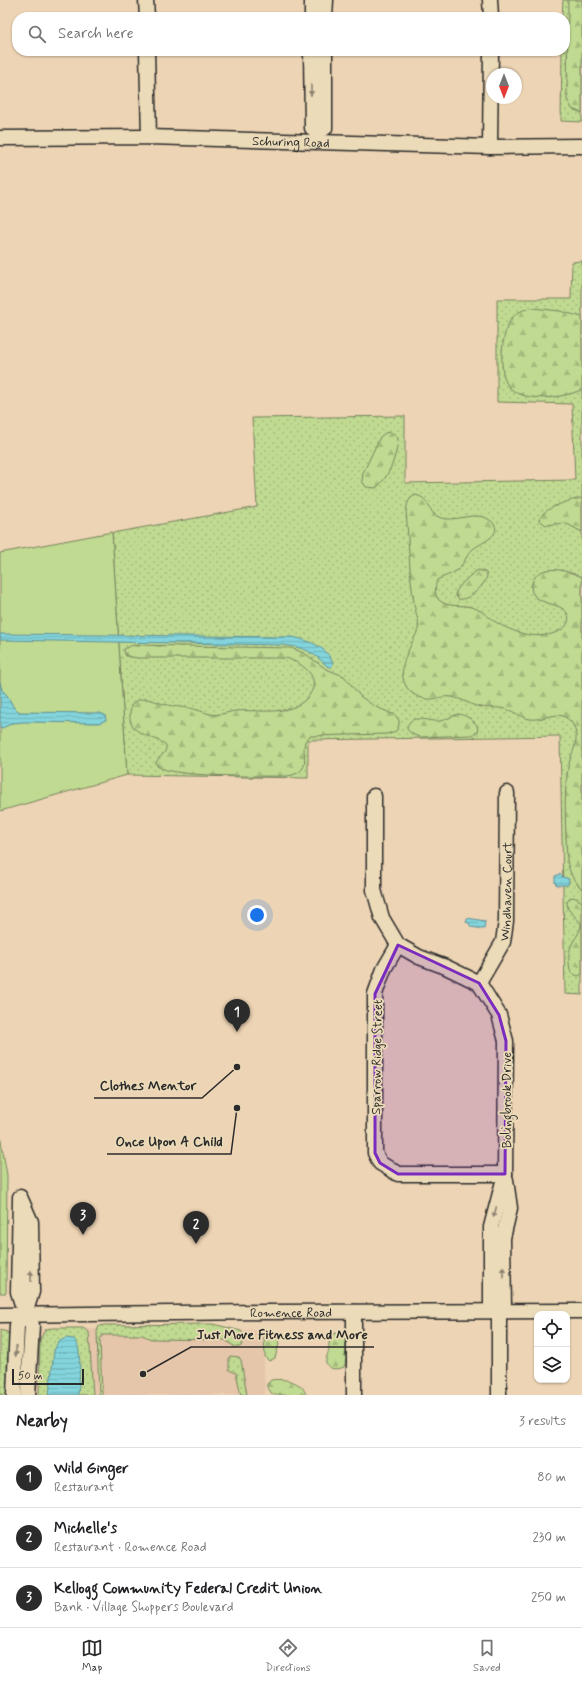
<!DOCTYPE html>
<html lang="en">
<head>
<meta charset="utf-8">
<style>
	:root { --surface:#fff; --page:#f2f2f2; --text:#202124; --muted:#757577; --line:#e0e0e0; --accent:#2b2b2b }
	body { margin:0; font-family:Mynerve,sans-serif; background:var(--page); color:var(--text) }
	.controls { position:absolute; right:12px; bottom:12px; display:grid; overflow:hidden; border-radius:8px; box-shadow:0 1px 3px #0004 }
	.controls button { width:36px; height:36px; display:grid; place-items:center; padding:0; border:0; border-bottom:1px solid var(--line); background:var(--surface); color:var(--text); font:20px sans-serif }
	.compass { position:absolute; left:486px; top:68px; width:36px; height:36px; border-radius:50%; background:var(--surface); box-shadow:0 1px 3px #0004; rotate:180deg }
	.scale { position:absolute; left:12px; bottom:10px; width:72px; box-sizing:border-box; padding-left:4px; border:2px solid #2b2b2b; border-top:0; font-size:11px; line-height:14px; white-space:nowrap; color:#2b2b2b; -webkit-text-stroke:3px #ecdbb8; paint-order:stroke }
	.you { position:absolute; left:257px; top:915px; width:14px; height:14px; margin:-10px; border:3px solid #fff; border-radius:50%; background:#1a73e8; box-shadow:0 0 0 6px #1a73e833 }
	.badge { display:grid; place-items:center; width:26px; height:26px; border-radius:50%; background:var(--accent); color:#fff; font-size:13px; font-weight:700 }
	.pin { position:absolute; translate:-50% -33px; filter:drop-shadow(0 1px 2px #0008) }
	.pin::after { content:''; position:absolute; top:21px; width:14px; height:12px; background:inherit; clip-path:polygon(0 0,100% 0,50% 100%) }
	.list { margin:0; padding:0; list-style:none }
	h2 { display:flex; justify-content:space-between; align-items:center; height:52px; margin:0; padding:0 16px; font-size:17px }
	h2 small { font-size:13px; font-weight:400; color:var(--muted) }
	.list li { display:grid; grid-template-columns:26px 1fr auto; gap:12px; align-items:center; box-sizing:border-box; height:60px; padding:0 16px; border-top:1px solid var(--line) }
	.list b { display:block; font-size:15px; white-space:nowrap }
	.list p { margin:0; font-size:13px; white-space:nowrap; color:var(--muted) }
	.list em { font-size:13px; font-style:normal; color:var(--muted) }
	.icon { flex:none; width:22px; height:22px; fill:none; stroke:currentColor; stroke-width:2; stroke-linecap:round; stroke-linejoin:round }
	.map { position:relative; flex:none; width:582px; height:1395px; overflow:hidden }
	.search { position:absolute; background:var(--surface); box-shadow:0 1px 3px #0004; left:12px; right:12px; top:12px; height:44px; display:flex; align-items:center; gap:10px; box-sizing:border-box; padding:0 14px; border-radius:16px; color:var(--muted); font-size:15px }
	.sheet { height:232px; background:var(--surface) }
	nav { display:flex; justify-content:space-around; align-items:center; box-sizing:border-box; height:56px; border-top:1px solid var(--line); background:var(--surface); font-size:11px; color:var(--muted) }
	nav a { display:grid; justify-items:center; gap:2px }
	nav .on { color:var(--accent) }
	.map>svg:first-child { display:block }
	.built { fill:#e6c6aa }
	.grass { fill:url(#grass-dots); stroke:#76825e }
	.forest { fill:url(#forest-firs); stroke:#76825e }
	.green { fill:#c0da91; stroke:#76825e }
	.water { fill:url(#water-rules); stroke:#609095 }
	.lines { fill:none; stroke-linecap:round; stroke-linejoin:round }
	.minor-casing { stroke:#2b2b2b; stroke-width:17 }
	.minor { stroke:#ecdbb8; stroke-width:14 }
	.oneway { fill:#8c8372 }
	.marked { fill:#7b2cbf; fill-opacity:0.2; stroke:#7b2cbf; stroke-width:3; stroke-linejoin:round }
	.labels { text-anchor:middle; stroke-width:3.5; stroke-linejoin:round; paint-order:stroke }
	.street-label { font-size:13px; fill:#2b2b2b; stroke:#ecdbb8 }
	.leader { fill:none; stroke:#2b2b2b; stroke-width:1.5 }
	.callout-dot { fill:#2b2b2b; stroke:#ecdbb8; stroke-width:1.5 }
	.callout-label { font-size:14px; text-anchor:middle; font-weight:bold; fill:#2b2b2b; stroke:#ecdbb8; stroke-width:3.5; stroke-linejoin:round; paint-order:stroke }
</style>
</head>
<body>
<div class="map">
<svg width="582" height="1395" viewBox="0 0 582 1395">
	<defs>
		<pattern id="grass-dots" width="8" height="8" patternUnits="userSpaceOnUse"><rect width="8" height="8" fill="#c0da91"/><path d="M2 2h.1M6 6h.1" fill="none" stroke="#a5bb7d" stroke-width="1.8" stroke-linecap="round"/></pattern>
		<pattern id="forest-firs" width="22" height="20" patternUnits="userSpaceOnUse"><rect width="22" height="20" fill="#c0da91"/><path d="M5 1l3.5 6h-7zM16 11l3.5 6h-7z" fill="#a5bb7d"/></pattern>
		<pattern id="water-rules" width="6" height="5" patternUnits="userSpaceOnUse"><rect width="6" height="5" fill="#83d4dc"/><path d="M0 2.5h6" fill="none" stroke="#71b6bd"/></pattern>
	</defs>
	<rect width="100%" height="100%" fill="#edd4b4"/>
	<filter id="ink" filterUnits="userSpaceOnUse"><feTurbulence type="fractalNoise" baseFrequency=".025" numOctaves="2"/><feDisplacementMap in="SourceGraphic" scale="8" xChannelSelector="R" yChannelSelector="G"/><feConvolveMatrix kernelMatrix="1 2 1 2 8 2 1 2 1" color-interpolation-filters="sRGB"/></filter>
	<g filter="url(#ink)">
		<path class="built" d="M100,1329L263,1330L265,1395H0V1330Z"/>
		<path class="grass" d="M563,0H582V122L561,121L562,51H565V17H562Z
			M582,261V995L565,994L560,736L308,740V778L127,775L112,533L257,507L252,418L405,416V483L575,480L572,404L497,402V299H571L572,262Z
			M105,1325L213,1324L241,1331L243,1334V1343L240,1347H235L225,1340L151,1339L142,1335H103L100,1339L102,1395H99L97,1331L99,1326Z
			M52,1328H83L89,1332L93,1395H39L40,1339L46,1329Z
			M0,1330L7,1332L10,1337L9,1395H0Z
			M230,1356L239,1357L241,1360L247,1395H241L236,1373L229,1370V1358Z"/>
		<path class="forest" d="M568,0H582V113L572,109L567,99Z
			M533,308L560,311L582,317V389L581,390C563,398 525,403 510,388C497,376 501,331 512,318C518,311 525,309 533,308Z
			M390,432L394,434L398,439C397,455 389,478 376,488L366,487L362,481L363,473L380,437L385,433Z
			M415,495C431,497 426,513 441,518C455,522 469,513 484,517C487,518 492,521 494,524C502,536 480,543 473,549C466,555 464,565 456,571C451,575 443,576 437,580C435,587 434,595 439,600C447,608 461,604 471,607C480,609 487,616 494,621C513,633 540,642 561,630C567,627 571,620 567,613C560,602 541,606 533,594C531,591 531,587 532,583C539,561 568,571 582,577V889C573,881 570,873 567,861C566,831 563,798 568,768C571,751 582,740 572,723C560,707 545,721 530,719C521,718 516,712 508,710C499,706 490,709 481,707C472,706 464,700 456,698C445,694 436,700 426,699C420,698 411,694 408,689C394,670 410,649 418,630C420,620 415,613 414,603C409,573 409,542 406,512C407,504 408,499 415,495Z
			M582,498V532L565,523L546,525L539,520C542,508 570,500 582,498Z
			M478,570L485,572L487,575C487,584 467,602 458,599L455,594C459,585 470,575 478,570Z
			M133,645L291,648L304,653L326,669L344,676L360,696L374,706L395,715L399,720V725L397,730L393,733L387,734L310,736C294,746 319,771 288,776C263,776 173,778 157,766L156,763C159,755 167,755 166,745C152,734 124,736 131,708C132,701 139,699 145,699C153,699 160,704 168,705C175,707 182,707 189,708C196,709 203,712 210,714C219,716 227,712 236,711C259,709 288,717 306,699C325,679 304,664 286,658H137L126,656L124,652V649Z
			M458,714C466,715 471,719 477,725L478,732L471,735L421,737C415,736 411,734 407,729C409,711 430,723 440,721C446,720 452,716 458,714Z
			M571,897L576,898L582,902V974L578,976L571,973C568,964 568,951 572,944C576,936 581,932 581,923L568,909L567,902Z
			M272,1333L278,1337L279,1344L275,1358L269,1361L265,1357L264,1337L268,1334Z
			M335,1333L341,1334C348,1340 347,1360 344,1367C338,1370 329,1370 326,1363C325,1360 327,1357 328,1353C330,1348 328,1342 330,1337Z
			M271,1380C283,1378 303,1381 306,1395H273L267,1387V1384Z"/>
		<path class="green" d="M112,532L127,775L0,811V553Z
			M0,1135L7,1175L6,1293H0Z"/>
		<path class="water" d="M0,634L292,637C308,640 328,647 333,664L331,667H328C311,651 307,648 283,645L0,640Z
			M0,682L2,690L7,695L14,708L20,712L100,713L105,715L106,720L99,723L23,722L13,723L0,729Z
			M560,874L563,877L569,879L568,885H557L555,883V876Z
			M467,918L485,921L484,929L471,927L469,923L466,922Z
			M66,1338L74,1339C83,1346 79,1383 78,1395H49L54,1351L58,1342Z"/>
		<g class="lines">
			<defs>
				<g id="minor">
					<path d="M146,0L147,17"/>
					<path d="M490,0L491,17"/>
					<path d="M312,17V0"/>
					<path d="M325,17L326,0"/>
					<path d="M147,51L149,137"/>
					<path d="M311,51L312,128L319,132"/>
					<path d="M319,132L325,128V51"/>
					<path id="s1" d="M0,138L149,137L490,147L582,146"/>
					<path d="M490,147L491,51"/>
					<path d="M374,796V890L382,918L398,945L419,957L446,967L479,983L499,1015L506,1041L505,1174L491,1227V1311"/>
					<path d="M398,945L384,969L375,994V1153L380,1163L398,1174H505"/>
					<path id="s2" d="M479,983L503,942L506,921L507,793"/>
					<path d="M20,1200L18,1292L25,1314L32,1325L28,1395"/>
					<path d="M499,1311V1395"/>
					<path d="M504,1311L503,1238L510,1208L506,1180"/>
					<path d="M354,1312V1395"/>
					<path id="s3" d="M0,1315L264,1312L582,1311"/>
					<path d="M14,1395L17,1325L25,1314L32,1292L31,1222L20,1197"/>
				</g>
			</defs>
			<use href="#minor" class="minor-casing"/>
			<use href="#minor" class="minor"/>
		</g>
		<defs><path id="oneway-solid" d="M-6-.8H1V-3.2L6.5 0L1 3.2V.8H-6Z"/></defs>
		<g class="oneway">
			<use href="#oneway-solid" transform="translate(311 90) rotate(90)"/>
			<use href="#oneway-solid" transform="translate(495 1212) rotate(105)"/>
			<use href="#oneway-solid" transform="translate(503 1272) rotate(-91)"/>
			<use href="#oneway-solid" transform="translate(31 1276) rotate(-91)"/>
			<use href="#oneway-solid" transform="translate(16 1351) rotate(93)"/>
		</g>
	</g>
	<path class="marked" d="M398,945L479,983L499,1015L506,1041L505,1174H398L380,1163L375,1153V994Z"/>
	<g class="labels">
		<g class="street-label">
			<text dy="5" stroke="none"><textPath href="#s1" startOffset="291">Schuring Road</textPath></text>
			<text dy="5" stroke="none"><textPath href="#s2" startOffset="98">Windhaven Court</textPath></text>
			<text transform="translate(376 1057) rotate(-89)" y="5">Sparrow Ridge Street</text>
			<text transform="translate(506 1100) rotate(-90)" y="5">Bolingbrook Drive</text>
			<text dy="5" stroke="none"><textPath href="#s3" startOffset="291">Romence Road</textPath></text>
		</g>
	</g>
	<path class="leader" d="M237 1067L202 1098H94M237 1108L231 1154H107M143 1374L191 1347H374"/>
	<g class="callout-dot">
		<circle cx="237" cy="1067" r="4"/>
		<circle cx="237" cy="1108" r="4"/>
		<circle cx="143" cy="1374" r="4"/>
	</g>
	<g class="callout-label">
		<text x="148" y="1090">Clothes Mentor</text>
		<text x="169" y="1146">Once Upon A Child</text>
		<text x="282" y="1339">Just Move Fitness and More</text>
	</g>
</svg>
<div class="controls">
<button><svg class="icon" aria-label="locate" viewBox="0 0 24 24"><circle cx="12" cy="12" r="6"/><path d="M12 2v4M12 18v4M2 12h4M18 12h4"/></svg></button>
<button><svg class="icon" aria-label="layers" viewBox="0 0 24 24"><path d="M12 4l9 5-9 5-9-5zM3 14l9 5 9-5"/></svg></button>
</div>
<svg class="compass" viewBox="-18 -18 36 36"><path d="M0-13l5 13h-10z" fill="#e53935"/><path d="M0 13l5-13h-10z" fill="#757577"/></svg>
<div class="scale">50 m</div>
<div class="you"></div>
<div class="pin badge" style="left:237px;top:1032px">1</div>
<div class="pin badge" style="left:196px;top:1244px">2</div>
<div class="pin badge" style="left:83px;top:1235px">3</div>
<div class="search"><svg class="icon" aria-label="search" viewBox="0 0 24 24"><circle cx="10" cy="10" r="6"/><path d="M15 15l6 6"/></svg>Search here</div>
</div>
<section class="sheet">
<h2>Nearby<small>3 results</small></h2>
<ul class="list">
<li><span class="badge">1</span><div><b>Wild Ginger</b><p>Restaurant</p></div><em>80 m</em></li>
<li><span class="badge">2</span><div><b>Michelle's</b><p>Restaurant · Romence Road</p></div><em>230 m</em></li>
<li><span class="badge">3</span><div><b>Kellogg Community Federal Credit Union</b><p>Bank · Village Shoppers Boulevard</p></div><em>250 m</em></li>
</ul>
</section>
<nav>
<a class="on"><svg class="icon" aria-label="map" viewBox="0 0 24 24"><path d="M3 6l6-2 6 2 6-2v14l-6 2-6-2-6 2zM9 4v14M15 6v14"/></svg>Map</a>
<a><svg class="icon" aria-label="directions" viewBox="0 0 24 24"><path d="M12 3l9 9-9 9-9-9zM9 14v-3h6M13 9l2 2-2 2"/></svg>Directions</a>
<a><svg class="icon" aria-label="saved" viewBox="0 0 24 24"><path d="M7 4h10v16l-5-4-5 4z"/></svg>Saved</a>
</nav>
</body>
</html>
